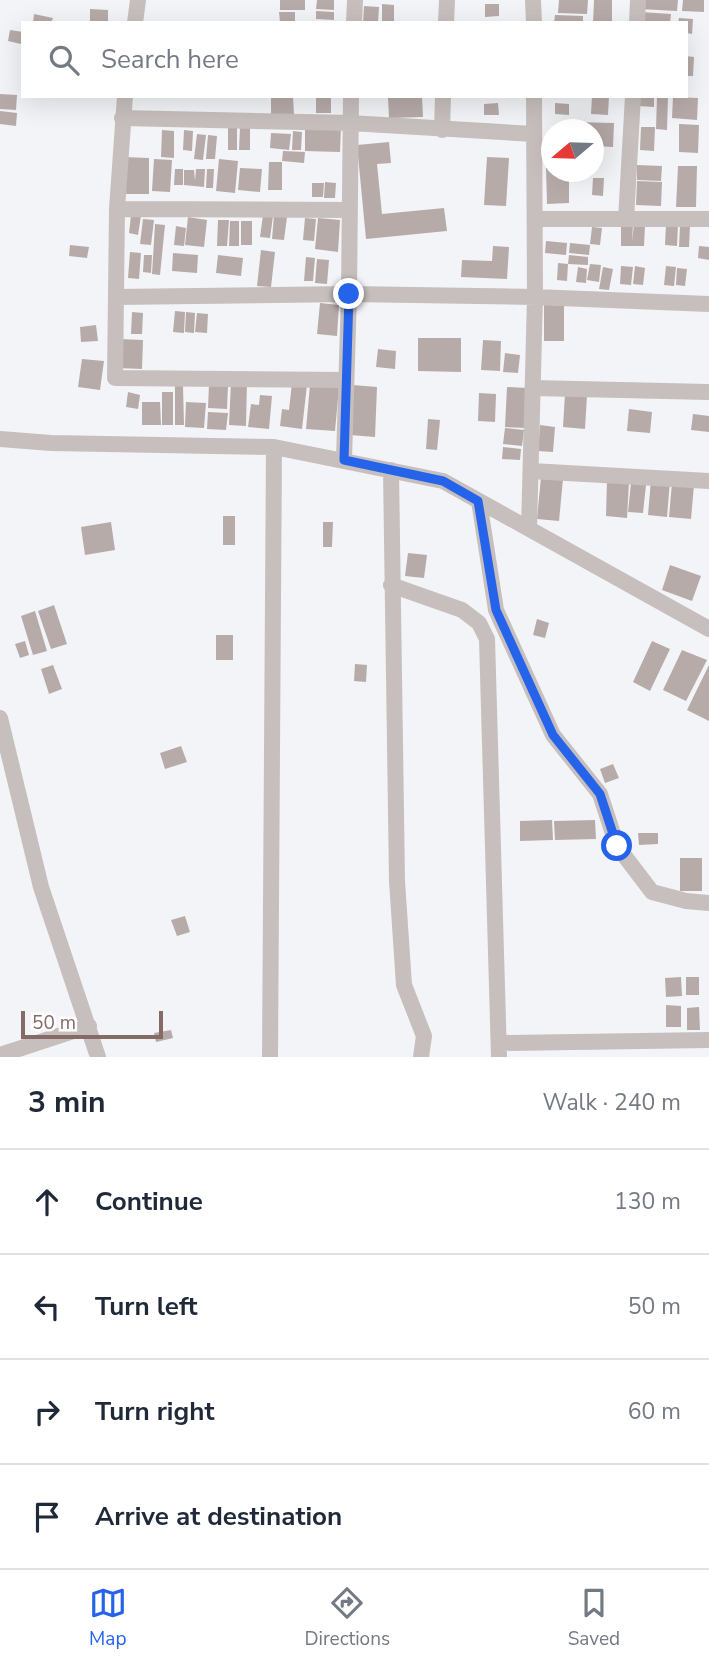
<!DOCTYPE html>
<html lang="en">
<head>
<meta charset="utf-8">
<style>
	:root { --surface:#fff; --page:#f2f2f3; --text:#1f2937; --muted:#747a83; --line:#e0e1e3; --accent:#2563eb }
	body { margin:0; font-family:"Nunito Sans",sans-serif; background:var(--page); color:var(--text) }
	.compass { position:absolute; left:541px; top:119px; width:63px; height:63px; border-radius:50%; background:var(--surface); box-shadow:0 7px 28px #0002; rotate:251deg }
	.scale { position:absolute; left:21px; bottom:18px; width:142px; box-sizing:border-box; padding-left:7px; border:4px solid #846b66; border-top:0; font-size:19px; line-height:24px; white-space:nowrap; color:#846b66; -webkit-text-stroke:5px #fff; paint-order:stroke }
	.stop { position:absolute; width:21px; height:21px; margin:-16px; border:5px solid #2563eb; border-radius:50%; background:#fff }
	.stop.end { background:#2563eb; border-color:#fff; box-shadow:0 2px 7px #0008 }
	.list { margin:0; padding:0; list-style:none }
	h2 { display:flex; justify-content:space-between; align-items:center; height:91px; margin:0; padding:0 28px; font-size:30px }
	h2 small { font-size:23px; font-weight:400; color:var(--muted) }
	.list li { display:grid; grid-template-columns:46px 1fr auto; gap:21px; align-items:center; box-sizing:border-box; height:105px; padding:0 28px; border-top:2px solid var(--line) }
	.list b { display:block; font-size:26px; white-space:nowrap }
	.list em { font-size:23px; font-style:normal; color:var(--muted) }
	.icon { flex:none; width:38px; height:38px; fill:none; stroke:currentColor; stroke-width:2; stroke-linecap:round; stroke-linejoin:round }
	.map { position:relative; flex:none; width:709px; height:1057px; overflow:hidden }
	.search { position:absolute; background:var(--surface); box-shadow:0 7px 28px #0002; left:21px; right:21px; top:21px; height:77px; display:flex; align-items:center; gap:18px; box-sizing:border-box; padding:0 24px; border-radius:0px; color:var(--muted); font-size:26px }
	.sheet { height:511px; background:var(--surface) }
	nav { display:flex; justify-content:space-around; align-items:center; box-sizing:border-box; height:98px; border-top:2px solid var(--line); background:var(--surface); font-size:19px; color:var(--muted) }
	nav a { display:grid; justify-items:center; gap:4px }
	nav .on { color:var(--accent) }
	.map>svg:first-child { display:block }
	.building { fill:#b6aba9 }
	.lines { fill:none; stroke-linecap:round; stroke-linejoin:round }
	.minor { stroke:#c6bfbd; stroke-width:16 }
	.route { stroke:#2563eb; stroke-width:9 }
</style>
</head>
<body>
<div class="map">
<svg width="709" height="1057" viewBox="0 0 709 1057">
	<rect width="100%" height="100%" fill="#f3f4f7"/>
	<path class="building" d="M280,0H305V10H280Z
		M317,0H334V10L316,9Z
		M559,0H588L587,14L558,13Z
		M594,0H612V23H593Z
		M641,0H678L677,11L640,9Z
		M683,0H704V12L682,11Z
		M382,4L394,5V23H382Z
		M485,4H499V16L485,17Z
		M364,6L379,7L378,23H363Z
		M90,9L108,10V23H90Z
		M316,11L334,12V20L316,19Z
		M279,12H295V22H280Z
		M641,12L671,14L670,23H640Z
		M34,14L53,18L51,23H33Z
		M555,15L583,16V23H554Z
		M679,18L693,19L692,34L686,33V23H678Z
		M10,30L23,32L21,44L8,41Z
		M686,56L694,57L693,76H686Z
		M0,94L17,95L16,110L0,109Z
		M271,96H293L294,115H271Z
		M316,96H331V113H316Z
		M422,96L423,117L389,118L388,98Z
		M592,96H609L608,115L591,114Z
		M640,96H654V107L639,106Z
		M657,96H668L667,130L656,129Z
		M673,97L698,98L697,120L672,118Z
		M498,103L499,115H484V104Z
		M555,103L569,104V115L555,114Z
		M0,111L17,113L16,126L0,124Z
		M573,122L614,123L613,147L594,146V130H572Z
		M679,124L699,125L698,153L679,152Z
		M228,126H237V150H228Z
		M305,126H341L340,152L305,151Z
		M240,127H250V150H239Z
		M641,127H655L654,151L640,150Z
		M162,130L174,131V158L161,157Z
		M184,130L193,131L192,151L183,150Z
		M293,131L302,132L301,150H292Z
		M271,133L291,134L289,150L270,148Z
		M197,134L206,135L203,160L194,159Z
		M208,135L217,136L215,159H206Z
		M389,142L391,163L377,164L382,214L444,208L447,231L366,239L357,145Z
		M283,151L305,152L304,163L282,161Z
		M124,157L149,158V194H123Z
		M487,157L509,158L506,206L484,205Z
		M154,159L172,160L170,192L152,191Z
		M219,159L238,161L235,193L216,191Z
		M269,162H282V190H268Z
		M637,165L662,166L661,181L637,180Z
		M678,166H697L696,207H676Z
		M240,168L262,169L260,192L238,190Z
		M546,168H552V172H569V203L547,204Z
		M175,169H183V185H174Z
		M196,169H205L204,187L184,185V170H194L195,181Z
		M207,169H214L213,188H206Z
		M593,178H604L603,196L592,195Z
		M637,181L662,182L661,206L636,205Z
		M325,182L336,183L335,198H324Z
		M312,183H324L323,197H312Z
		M131,215L141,216L138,235L129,233Z
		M263,215L273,216L270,238L260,237Z
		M274,215L287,217L284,240L272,239Z
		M188,217L207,220L204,247L185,245Z
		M305,218L316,219L314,241L303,240Z
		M318,218L340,220L338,252L315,249Z
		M143,219L154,220L151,245L140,244Z
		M218,220H229L227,246H217Z
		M230,221H239V246H229Z
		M241,221H252V245H241Z
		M155,224L165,225L160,275L152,274Z
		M621,224H633L632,242L634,224L645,225L644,246H621Z
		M666,224H678L677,246L665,245Z
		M176,226L186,228L184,246L174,245Z
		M680,226H690L689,247H679Z
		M592,227L602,228L600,245L590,244Z
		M546,241L567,243L566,255L545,253Z
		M570,243L590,245L589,255L569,253Z
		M70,245L89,247L87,258L69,256Z
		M493,246L509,247L507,279L461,277L462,260L492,261Z
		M699,246L709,247V260L698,258Z
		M261,250L275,252L271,287L257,286Z
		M130,252L141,253L139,279L128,278Z
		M173,253L198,255L197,273L172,271Z
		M144,255H152L151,273L143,272Z
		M218,255L243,258L241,276L216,273Z
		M569,255L588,257V265L568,264Z
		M306,257L315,258L313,281H304Z
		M317,259L329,260L327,284L315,283Z
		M558,263L568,264L567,281L557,280Z
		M590,264L601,265L599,282L587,280Z
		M621,266L633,267L631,285L620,284Z
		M635,266L645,268L643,285L633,284Z
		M666,266L676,267L674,286L664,285Z
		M578,267L587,269L586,283L576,282Z
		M603,267L613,269L609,290L599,289Z
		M677,268L687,269L685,286L676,285Z
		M320,303L339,305L337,336L317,334Z
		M544,305H564V341H544Z
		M175,311L185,312L184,333L173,332Z
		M132,312L143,313L142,334H131Z
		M186,312L195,313L194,333L185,332Z
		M197,313L208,314L207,333L195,332Z
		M96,325L98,341L81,342L80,327Z
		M418,338H461V372L418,371Z
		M119,339L143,340L142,369L118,368Z
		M483,340L501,341L500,371L481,370Z
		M378,349L396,351L395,369L376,367Z
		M505,353L520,355L518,373L503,372Z
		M82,359L104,361L100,390L78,387Z
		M231,382H247L246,426L229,425Z
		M292,383L307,385L302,429L280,426L282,409L289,410Z
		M209,384L228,385L227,409L208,408Z
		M310,385L339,388L335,431L306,429Z
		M353,385L377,387L375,437L350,435Z
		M175,386H183L184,425H175Z
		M507,387L528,388L525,428L505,427Z
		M128,392L140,395L138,409L126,407Z
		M162,392H173V425H162Z
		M479,393L496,394L495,422L478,421Z
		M565,394L587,395L585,429L563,427Z
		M260,395L272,396L269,429L248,427L251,404L259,405Z
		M142,402H160L161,425H142Z
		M186,402L206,403L204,428L185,427Z
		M629,409L652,412L650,433L627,431Z
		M208,412L228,413L226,430L207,429Z
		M693,414L709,416V432L691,430Z
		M428,419L440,420L437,450L426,449Z
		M540,425L555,427L553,452L538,451Z
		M505,428L524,430L522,446L503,444Z
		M503,447L521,449L520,460L502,459Z
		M541,477L563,479L559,521L537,519Z
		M607,480L629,482L627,518L606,516Z
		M651,480L670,481L667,517L648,515Z
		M631,483L646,485L643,513L628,512Z
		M672,483L694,485L691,519L669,517Z
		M223,516H235V545H223Z
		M111,522L115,550L85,555L81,527Z
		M323,522H333L332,547H323Z
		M408,553L427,555L424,578L405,576Z
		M670,565L701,576L692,601L662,590Z
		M54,605L67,644L51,649L38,611Z
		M35,611L47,651L33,655L21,616Z
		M537,619L549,623L545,638L533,635Z
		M216,635H233V660H216Z
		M25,641L29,655L20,658L15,644Z
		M652,641L670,649L650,691L633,682Z
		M682,650L707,660L686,701L663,690Z
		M355,664L367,665L366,682L354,681Z
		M53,665L62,689L49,694L41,669Z
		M709,665V721L687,710Z
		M181,746L187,762L165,769L160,753Z
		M613,764L619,778L605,783L600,769Z
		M552,820L553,840L520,841V821Z
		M595,820L596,839L555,840L554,821Z
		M638,833H658V844L639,845Z
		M680,858H702V891H680Z
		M185,916L190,932L177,936L171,920Z
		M681,977L682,996L666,997L665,978Z
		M686,977H699V995H686Z
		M666,1005L681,1006V1027H666Z
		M699,1007L700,1030H687V1008Z
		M171,1030L173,1038L156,1042L154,1033Z"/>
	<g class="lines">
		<path class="minor" d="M533,0L534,23
			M135,23L138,0
			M354,23L355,0
			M446,23L447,0
			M637,23L638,0
			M125,96L117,209L115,378L346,380
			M534,96L535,297L709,304
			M122,118L350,123L534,134
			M442,130L443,96
			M117,209L350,210
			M535,219H709
			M626,219L633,96
			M116,297L349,294L535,297L529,529
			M533,388L709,392
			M0,439L51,443L274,447L443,481L709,629
			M344,460L349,294L351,96
			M391,470L397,881L404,985L424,1036L421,1057
			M531,471L709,481
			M479,501L496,610L553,735L600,794L617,846L652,892L686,901L709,903
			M391,585L462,610L479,623L487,639L499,1057
			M0,718L41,887L98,1057
			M500,1043L709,1040
			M0,1055L89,1026
			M270,1057L274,447"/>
	</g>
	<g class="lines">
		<path class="route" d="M349,294L344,460L443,481L478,501L496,610L553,735L600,794L617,846"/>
	</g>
</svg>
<svg class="compass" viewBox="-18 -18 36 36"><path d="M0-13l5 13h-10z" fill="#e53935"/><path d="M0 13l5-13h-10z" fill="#747a83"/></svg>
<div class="scale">50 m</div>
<div class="stop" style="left:617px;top:846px"></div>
<div class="stop end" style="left:349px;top:294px"></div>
<div class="search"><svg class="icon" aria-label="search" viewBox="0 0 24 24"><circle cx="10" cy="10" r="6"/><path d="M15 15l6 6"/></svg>Search here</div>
</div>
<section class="sheet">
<h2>3 min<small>Walk · 240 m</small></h2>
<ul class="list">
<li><svg class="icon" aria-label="ahead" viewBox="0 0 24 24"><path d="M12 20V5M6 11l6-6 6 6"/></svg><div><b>Continue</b></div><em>130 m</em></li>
<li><svg class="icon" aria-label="left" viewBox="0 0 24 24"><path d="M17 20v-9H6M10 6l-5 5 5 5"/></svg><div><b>Turn left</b></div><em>50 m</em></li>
<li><svg class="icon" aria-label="right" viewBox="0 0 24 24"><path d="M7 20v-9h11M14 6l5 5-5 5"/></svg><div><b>Turn right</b></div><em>60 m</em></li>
<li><svg class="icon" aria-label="arrive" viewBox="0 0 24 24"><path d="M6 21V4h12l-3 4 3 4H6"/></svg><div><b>Arrive at destination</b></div></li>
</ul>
</section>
<nav>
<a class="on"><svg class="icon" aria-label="map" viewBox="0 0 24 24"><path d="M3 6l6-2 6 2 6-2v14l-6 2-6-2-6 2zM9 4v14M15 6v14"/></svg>Map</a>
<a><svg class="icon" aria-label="directions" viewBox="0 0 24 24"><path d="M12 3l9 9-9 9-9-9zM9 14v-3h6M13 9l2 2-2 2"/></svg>Directions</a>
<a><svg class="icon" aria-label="saved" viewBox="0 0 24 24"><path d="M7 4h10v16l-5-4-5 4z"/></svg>Saved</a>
</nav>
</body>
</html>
